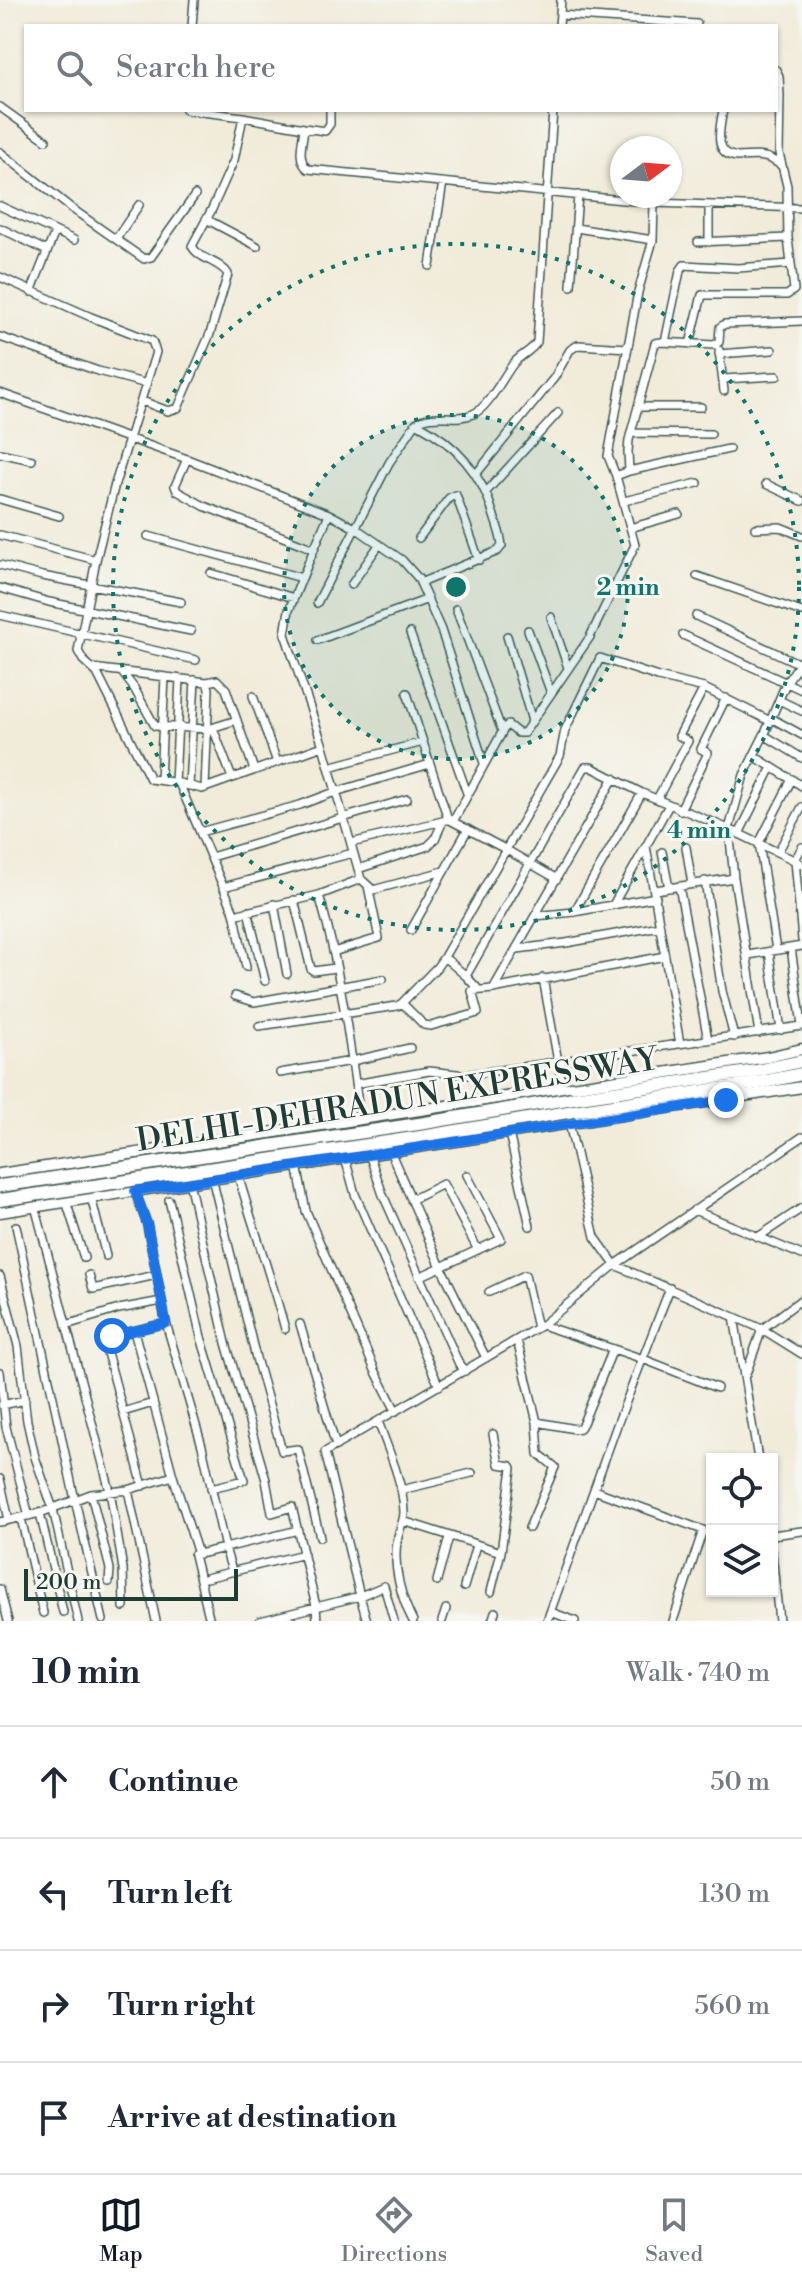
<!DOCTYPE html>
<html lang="en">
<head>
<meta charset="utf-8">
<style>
	:root { --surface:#fff; --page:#f6f6f7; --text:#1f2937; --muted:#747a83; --line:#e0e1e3; --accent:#111827 }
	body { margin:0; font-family:"Libre Bodoni",serif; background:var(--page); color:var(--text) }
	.controls { position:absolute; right:24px; bottom:24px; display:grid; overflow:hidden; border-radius:0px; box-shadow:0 2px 6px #0004 }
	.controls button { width:72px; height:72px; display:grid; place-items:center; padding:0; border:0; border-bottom:2px solid var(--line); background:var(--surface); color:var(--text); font:40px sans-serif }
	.compass { position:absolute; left:610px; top:136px; width:72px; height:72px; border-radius:50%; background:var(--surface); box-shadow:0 2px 6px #0004; rotate:74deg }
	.scale { position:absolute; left:24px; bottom:20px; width:214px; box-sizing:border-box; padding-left:8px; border:4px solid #1f3d34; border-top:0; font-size:22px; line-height:28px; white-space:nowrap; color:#1f3d34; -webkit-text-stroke:6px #f6f6f2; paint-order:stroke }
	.stop { position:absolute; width:24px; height:24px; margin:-18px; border:6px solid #1a73e8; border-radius:50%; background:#fff }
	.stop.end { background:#1a73e8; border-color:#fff; box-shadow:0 2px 8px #0008 }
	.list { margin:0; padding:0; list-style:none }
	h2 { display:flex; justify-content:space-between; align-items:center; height:104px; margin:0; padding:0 32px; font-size:34px }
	h2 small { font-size:26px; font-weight:400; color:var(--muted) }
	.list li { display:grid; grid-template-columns:52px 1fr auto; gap:24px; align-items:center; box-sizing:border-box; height:112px; padding:0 32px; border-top:2px solid var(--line) }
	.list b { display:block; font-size:30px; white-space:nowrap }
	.list em { font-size:26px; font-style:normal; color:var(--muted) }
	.icon { flex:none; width:44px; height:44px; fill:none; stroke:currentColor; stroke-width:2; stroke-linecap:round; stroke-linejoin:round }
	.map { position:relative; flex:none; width:802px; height:1621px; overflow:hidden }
	.search { position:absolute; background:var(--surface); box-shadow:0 2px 6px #0004; left:24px; right:24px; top:24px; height:88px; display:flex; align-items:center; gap:20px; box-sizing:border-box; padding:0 28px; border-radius:0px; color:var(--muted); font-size:30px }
	.sheet { height:552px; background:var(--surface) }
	nav { display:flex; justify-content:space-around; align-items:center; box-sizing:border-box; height:112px; border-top:2px solid var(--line); background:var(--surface); font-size:22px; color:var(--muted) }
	nav a { display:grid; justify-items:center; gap:4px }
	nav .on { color:var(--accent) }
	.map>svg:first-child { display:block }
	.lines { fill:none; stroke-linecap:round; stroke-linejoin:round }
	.street-casing { stroke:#3e574d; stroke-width:10 }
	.secondary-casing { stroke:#3e574d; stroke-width:13 }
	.highway-casing { stroke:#3e574d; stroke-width:15 }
	.street { stroke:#fff; stroke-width:7 }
	.secondary { stroke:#fff; stroke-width:10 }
	.highway { stroke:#fff; stroke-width:12 }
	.highway-bridge-casing { stroke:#3e574d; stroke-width:15; stroke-linecap:butt }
	.highway-bridge { stroke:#fff; stroke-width:12 }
	.route { stroke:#1a73e8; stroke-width:10 }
	.ring { fill:none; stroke:#0f766e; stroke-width:4; stroke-dasharray:4 8 }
	.labels { text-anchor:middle; stroke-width:6; stroke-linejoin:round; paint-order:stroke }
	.street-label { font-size:32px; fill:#1f3d34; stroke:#f6f6f2 }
	.centre { fill:#0f766e; stroke:#f6f6f2; stroke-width:4 }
	.ring-label { font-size:24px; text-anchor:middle; font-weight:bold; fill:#0f766e; stroke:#f6f6f2; stroke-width:6; stroke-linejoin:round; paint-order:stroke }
</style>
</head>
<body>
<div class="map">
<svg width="802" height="1621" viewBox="0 0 802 1621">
	<rect width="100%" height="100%" fill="#f6f6f2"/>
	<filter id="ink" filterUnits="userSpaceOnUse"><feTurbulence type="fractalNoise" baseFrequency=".0125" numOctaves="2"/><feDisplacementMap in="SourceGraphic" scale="16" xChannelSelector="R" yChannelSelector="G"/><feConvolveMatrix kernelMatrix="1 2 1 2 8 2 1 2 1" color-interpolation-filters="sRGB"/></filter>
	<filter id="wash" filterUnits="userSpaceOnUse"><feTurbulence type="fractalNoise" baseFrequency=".006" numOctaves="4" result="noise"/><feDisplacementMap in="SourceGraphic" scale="32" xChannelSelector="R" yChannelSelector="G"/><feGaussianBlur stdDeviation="1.8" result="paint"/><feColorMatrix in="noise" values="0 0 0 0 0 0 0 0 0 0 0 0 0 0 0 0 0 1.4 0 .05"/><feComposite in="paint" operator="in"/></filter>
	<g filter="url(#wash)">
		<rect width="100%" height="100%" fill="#f1ebd9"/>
	</g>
	<g filter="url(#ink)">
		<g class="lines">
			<defs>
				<path id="street" d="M560,15L697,24
					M192,26L194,0
					M559,26L561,0
					M0,107L46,140
					M186,110L243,117L304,128C303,141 296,160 308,169L654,203L802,208
					M723,110C720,128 712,155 738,157C747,157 756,155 764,157C771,158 776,162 782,166
					M304,128L325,131L330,124V110
					M0,152L71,208L144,259L151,257L195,195
					M0,206L74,240
					M206,219L257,246
					M0,228L47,251
					M576,228L653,240
					M116,239L139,205
					M698,242L788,238
					M709,242V206
					M430,266L443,182
					M0,277L91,317L152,341L156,352L115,484L96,560L78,651L83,660L97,673L150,779L179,783L234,912L246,967
					M571,286L578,195
					M31,292L55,232
					M0,337L98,371L147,384
					M665,342L680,271L684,265L738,268L791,264
					M690,344L702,295H787L794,290L788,238L787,186L779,153L780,96L779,76L776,70
					M719,350L724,391
					M719,354L772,350
					M723,379L777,376
					M0,393L187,459L329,514L357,529L402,560L418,578L441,630L484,763
					M142,401L168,411L178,408L210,334L228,274C220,261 199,260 192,246L212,209L234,160L243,117
					M638,407H701
					M416,423C433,411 455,422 473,414C488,408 503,377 513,364C520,355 531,352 537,342L553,110
					M631,433L711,434
					M0,453L32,460
					M187,459L175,486L177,491L204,506L314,549L329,514
					M629,471L729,449
					M476,474L554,378L570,350L578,345L628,348
					M616,476L608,456L638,292L653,240L654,203
					M766,484L802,501
					M487,491L558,413
					M0,499L59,516
					M624,501L698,483
					M630,528L679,514
					M755,528L780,527L802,536
					M0,535L96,560
					M148,536L302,578
					M419,538L449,498L456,495L479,560
					M314,549L289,610L285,634L323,746L361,879L373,890L444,871
					M0,565L42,576L181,602
					M211,573L294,598
					M697,576L802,612
					M351,585L379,545
					M0,588L49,602L191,631
					M317,603L389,463L416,423C456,444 482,473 494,516C497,525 501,535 502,546L498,551L420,583
					M456,609L502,731
					M0,615L196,660
					M696,616L802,665
					M551,617L568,668
					M528,630L551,693
					M410,633L467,793
					M683,635L802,690
					M507,636L532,721
					M318,640L428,599
					M92,668L207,682L209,689L205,788
					M121,671L134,688L155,726L208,729L237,720
					M207,682L217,680L226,689L254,770
					M407,693L448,819L505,849L557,879
					M253,696L277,762
					M779,700L802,711
					M771,718L802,735
					M213,728L232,778
					M764,735L802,758
					M754,756L802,786
					M329,767L423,742
					M160,780L165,677
					M175,783L180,679
					M179,783L202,789L323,746
					M189,786L195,680
					M657,799L688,741L679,736L704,688
					M680,810L708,753L701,749L726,698
					M200,832L300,805L335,792L430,764
					M739,834L772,767
					M351,843L455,818L505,727L508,725L518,733H524L590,637L635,545L616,476L629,471L628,452L629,440L655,343L661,342L714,345L719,342L720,327L725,324L802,321
					M646,846L680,1044
					M686,847L692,884
					M802,847L795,860L802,940
					M662,852L669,888
					M778,852L802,807
					M211,857L407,799
					M358,869L428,846L435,839L443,821
					M705,881L722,991L734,1037
					M679,886L708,1040
					M223,887L353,853
					M655,890L734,878
					M319,895C340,966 350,1045 360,1119
					M294,900L311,969L314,971L335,968
					M274,904L287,974
					M613,905L669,805
					M248,911L265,981
					M234,912L238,914L319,895L361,879
					M574,912L642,793
					M535,916L574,912L656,897
					M411,930L468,829
					M791,948L802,1025
					M517,949L566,943L660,926
					M776,950L759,843L792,779
					M333,952L379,938L368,886
					M769,952L781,1030
					M748,955L802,946
					M444,957L466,976L478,989
					M466,976L585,767H591L642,793L729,829L802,864
					M543,978L569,1123L595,1237L615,1265L762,1329L802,1354
					M493,989L614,778
					M235,996L254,1002L383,979
					M402,1003L424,1025L431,1026L478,1013L472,991L493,989L665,956
					M259,1026L397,1006L402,1003L437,967L444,957L560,756L565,730L600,658L658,677L704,688L770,721
					M759,1033L734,878L729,829L744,775L766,731L786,683L802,660
					M280,1073L352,1061L410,1048
					M355,1084L429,1071L466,1075L802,1026
					M509,1133L530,1226
					M390,1151L441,1267L419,1277
					M369,1154L383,1195L459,1364L465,1371
					M345,1158L355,1194L439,1386
					M297,1165L306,1211L375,1370L396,1411
					M238,1175C253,1226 271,1277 285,1329
					M467,1175L501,1239L441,1267L486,1358
					M212,1178L256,1358L282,1451L298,1449L320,1537
					M189,1182L226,1343L266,1480L272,1513L292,1507L316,1606L317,1621
					M135,1191L147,1224L166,1323L202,1446L225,1548L194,1555L210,1621
					M91,1197L106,1256
					M169,1200L201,1337L244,1480L211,1488
					M411,1200L443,1184L478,1250
					M66,1201L84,1258
					M35,1206L110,1491L123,1569L124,1607
					M694,1210L802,1255
					M16,1226L75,1500L103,1620
					M758,1237L802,1208
					M89,1275L93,1289L156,1275
					M0,1276L18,1346L27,1421L35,1457L53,1509L78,1621
					M489,1292L525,1275L537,1328
					M734,1317L758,1459
					M300,1324L336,1446
					M66,1325L119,1309L162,1301
					M542,1325L643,1359L717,1388
					M134,1331L173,1476L198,1554
					M517,1340L537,1422L575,1429L580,1428L583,1423L613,1349
					M0,1372L6,1427L29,1516
					M746,1374L762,1329L802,1299
					M2,1405L25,1400
					M123,1412L153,1403
					M378,1421C388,1450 403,1481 404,1512C404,1522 398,1532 397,1542C393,1568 401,1598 413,1621
					M0,1479L9,1520
					M143,1486L105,1345L108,1337L166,1323
					M128,1490L156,1621
					M401,1490L472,1473
					M594,1490L703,1530L673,1621
					M91,1494L110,1569L109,1582
					M40,1513L63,1612
					M21,1518L43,1613
					M403,1521L501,1552
					M0,1522L40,1513L91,1494L128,1490L173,1476
					M529,1528L555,1467L539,1454L537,1422
					M772,1535L802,1531
					M772,1553L779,1621
					M232,1571L225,1548L298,1530
					M206,1578L304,1554
					M437,1581L449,1537
					M464,1587L476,1545
					M0,1589L8,1621
					M491,1592L501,1552L512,1468L511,1466L499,1464L493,1434
					M551,1612L575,1621
					M260,1621L360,1596L325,1452L542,1325L615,1265L802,1137
					M367,1621L360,1596L384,1586L394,1621
					M442,1621L446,1609
					M492,1621L495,1612
					M547,1621L617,1425L670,1288"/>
				<path id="secondary" d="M0,1174L768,1057L802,1049
					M0,1212L802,1087"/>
				<path id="highway" d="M573,1098L756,1071L802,1061
					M574,1111L758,1083L802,1074"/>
			</defs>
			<use href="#street" class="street-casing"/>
			<use href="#secondary" class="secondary-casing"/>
			<use href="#highway" class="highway-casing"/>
			<use href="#street" class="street"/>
			<use href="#secondary" class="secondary"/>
			<use href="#highway" class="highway"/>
			<defs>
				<path id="highway-bridge" d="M0,1186L425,1123L573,1098
					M0,1200L427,1136L574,1111"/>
			</defs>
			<use href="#highway-bridge" class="highway-bridge-casing"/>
			<use href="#highway-bridge" class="highway-bridge"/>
		</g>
	</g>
	<g class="lines" filter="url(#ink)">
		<path class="route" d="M112,1336L166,1323L147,1224L135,1191L726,1100"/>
	</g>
	<circle cx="456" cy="587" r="172" fill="#0f766e" fill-opacity=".12"/>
	<g class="ring">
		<circle cx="456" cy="587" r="172"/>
		<circle cx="456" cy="587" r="343"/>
	</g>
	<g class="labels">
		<g class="street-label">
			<text transform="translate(397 1099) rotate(-9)" y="11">DELHI-DEHRADUN EXPRESSWAY</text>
		</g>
	</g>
	<circle cx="456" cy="587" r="12" class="centre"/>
	<g class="ring-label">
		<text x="628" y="595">2 min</text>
		<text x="699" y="838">4 min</text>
	</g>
</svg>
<div class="controls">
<button><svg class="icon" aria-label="locate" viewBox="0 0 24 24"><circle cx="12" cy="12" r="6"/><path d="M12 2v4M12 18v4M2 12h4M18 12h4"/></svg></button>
<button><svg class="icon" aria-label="layers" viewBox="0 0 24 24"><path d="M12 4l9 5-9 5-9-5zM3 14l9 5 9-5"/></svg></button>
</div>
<svg class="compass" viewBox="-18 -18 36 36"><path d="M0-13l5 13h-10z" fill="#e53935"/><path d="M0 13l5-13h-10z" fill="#747a83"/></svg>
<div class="scale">200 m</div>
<div class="stop" style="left:112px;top:1336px"></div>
<div class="stop end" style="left:726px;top:1100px"></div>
<div class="search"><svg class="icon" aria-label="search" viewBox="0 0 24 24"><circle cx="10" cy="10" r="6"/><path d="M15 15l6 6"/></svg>Search here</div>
</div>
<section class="sheet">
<h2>10 min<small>Walk · 740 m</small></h2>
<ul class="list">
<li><svg class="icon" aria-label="ahead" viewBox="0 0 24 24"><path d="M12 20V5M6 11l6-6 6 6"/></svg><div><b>Continue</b></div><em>50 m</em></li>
<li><svg class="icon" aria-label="left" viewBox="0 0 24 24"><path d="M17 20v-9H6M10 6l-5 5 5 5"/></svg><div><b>Turn left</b></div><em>130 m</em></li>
<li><svg class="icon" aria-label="right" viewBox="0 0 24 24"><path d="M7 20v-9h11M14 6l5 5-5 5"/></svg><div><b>Turn right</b></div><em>560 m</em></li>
<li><svg class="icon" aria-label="arrive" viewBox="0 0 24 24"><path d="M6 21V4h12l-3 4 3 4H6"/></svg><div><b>Arrive at destination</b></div></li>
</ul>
</section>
<nav>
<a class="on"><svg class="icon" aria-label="map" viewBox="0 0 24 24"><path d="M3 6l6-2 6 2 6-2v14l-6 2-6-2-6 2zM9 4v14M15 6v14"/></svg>Map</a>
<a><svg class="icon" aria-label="directions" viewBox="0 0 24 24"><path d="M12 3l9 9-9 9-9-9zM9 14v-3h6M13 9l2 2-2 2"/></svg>Directions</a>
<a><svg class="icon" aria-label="saved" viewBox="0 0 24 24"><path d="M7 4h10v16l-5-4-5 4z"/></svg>Saved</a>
</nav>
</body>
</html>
